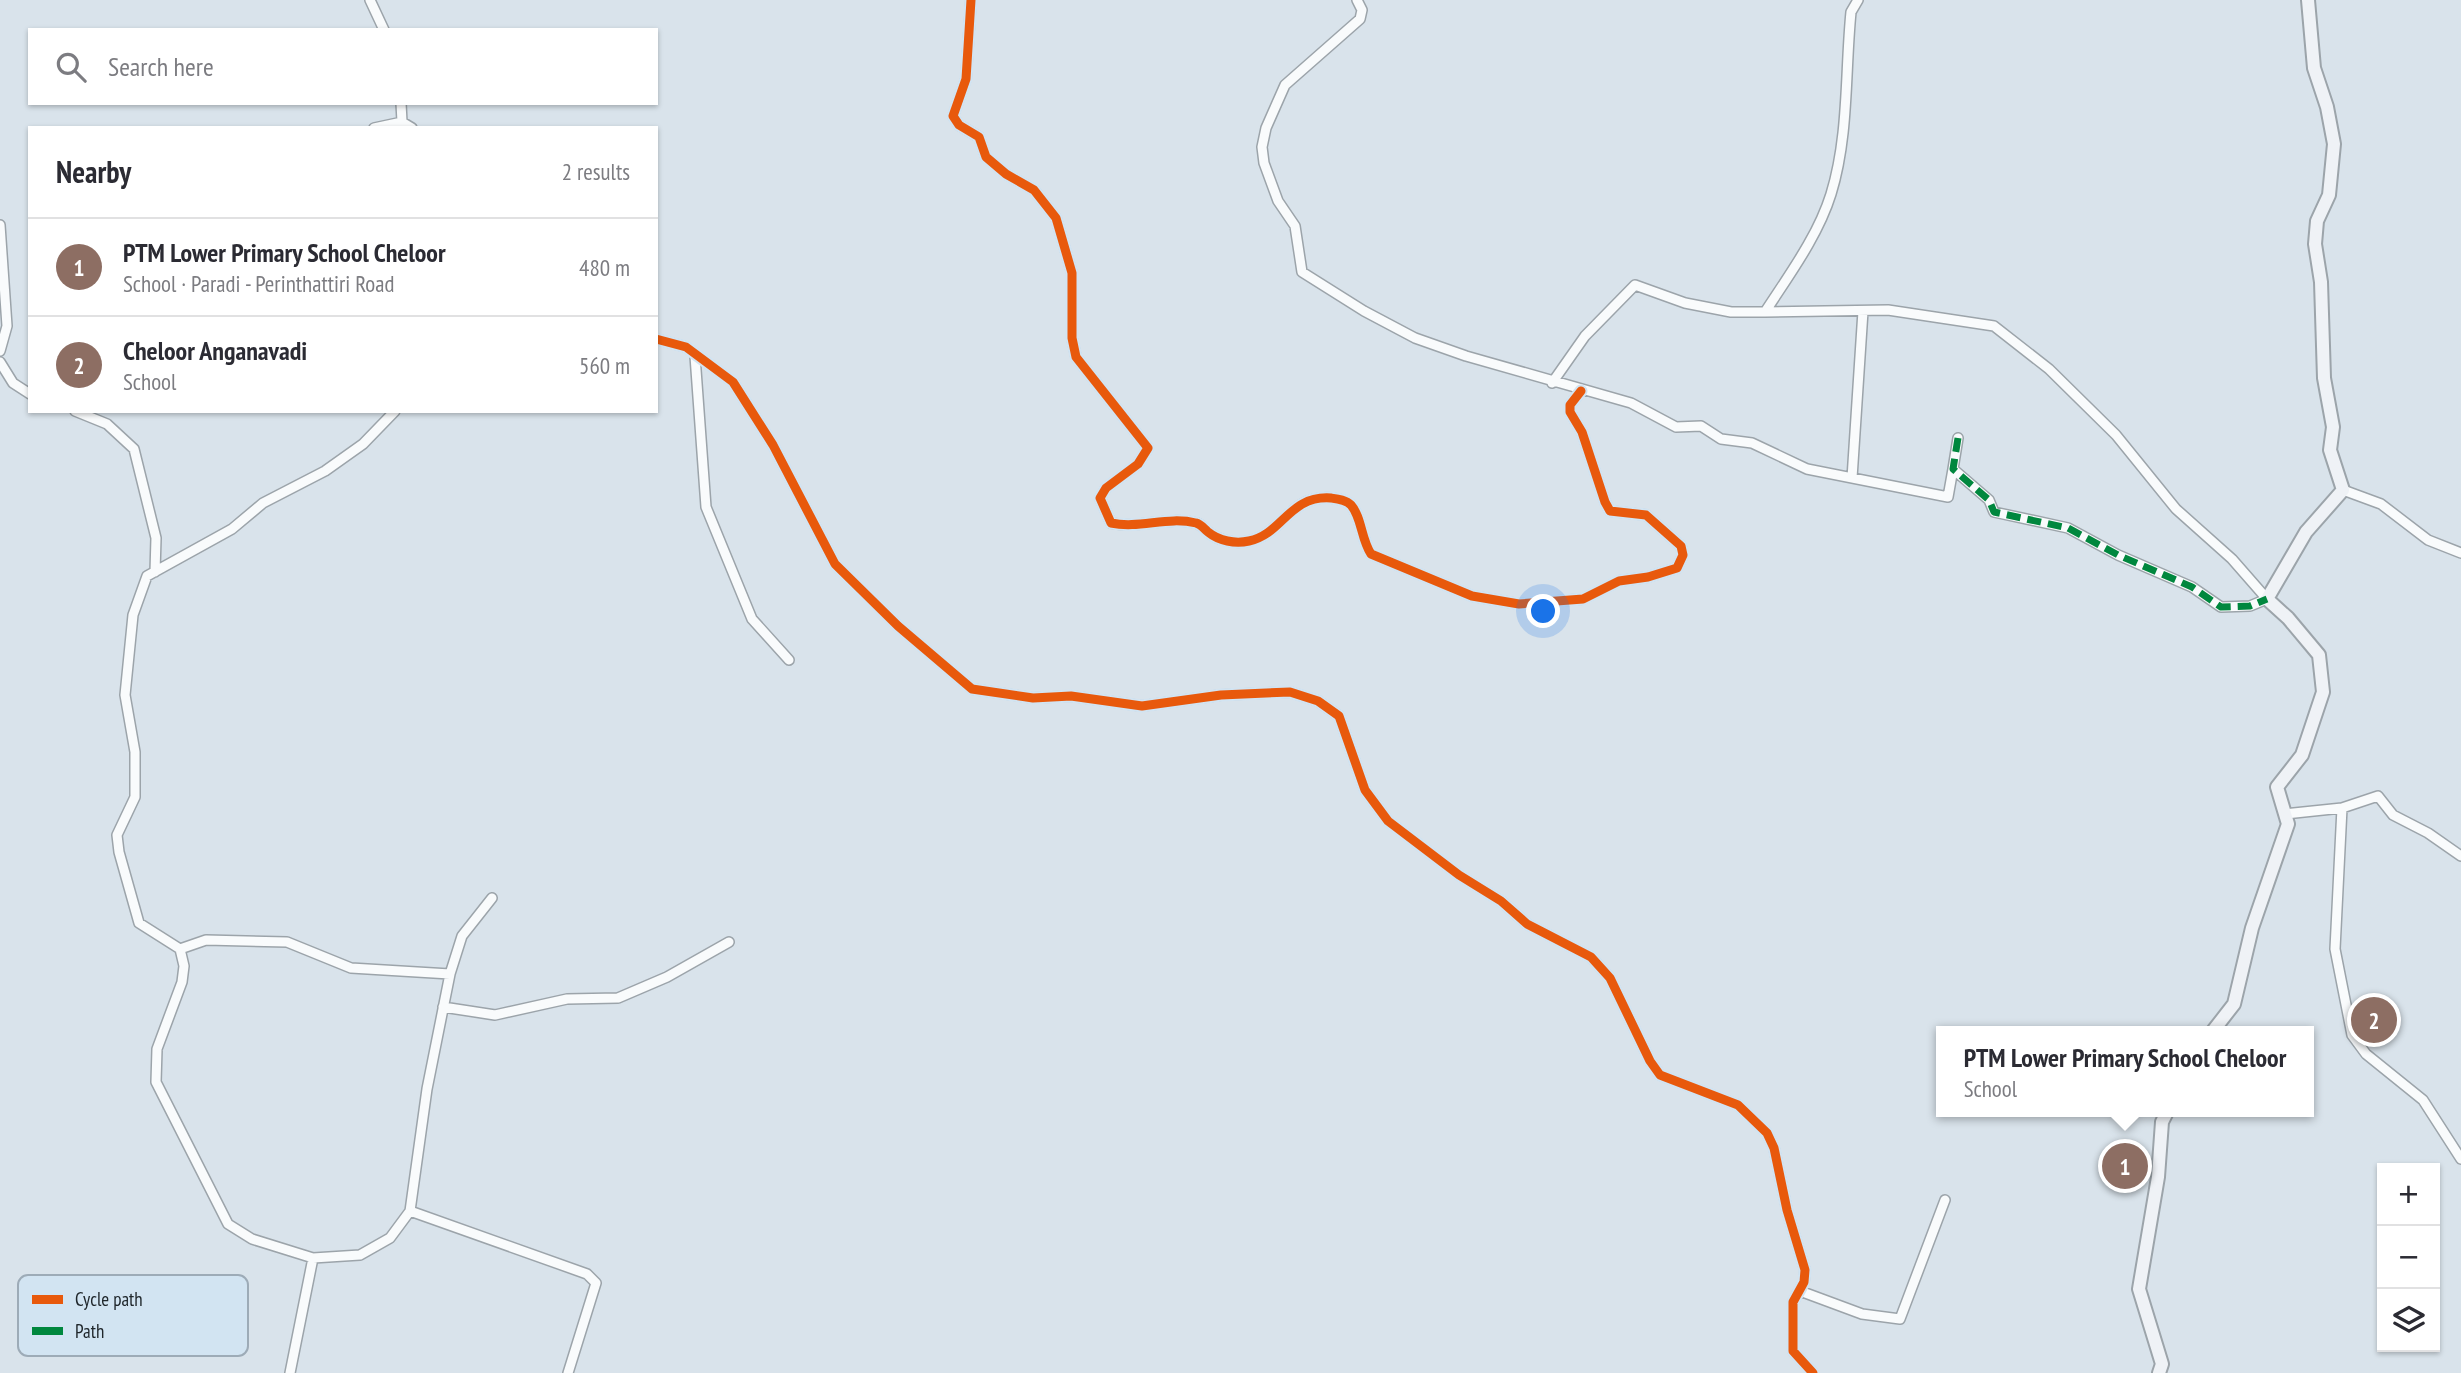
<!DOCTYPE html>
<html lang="en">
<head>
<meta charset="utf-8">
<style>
	:root { --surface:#fff; --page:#f2f2f3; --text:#2b2b33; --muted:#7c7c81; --line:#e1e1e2; --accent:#7c3aed }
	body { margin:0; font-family:"PT Sans Narrow",sans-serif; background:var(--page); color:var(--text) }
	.controls { position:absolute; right:21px; bottom:21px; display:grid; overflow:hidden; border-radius:0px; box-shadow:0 2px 5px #0004 }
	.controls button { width:63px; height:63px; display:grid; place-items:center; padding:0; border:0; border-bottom:2px solid var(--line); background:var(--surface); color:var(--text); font:35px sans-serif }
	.you { position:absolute; left:1544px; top:612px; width:24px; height:24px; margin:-18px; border:5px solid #fff; border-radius:50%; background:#1a73e8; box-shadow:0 0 0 10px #1a73e833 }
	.badge { display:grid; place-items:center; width:46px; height:46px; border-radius:50%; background:var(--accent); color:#fff; font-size:23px; font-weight:700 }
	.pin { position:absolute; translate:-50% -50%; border:4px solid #fff; box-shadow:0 2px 7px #0006 }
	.popup { position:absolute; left:1936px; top:1026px; width:378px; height:91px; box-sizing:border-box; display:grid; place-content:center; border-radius:0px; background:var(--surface); filter:drop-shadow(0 2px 5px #0005); font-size:23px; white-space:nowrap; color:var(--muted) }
	.popup b { font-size:26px; color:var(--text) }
	.popup::after { content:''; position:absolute; left:50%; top:100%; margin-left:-14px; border:14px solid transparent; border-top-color:var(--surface) }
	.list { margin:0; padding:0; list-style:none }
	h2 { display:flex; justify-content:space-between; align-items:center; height:91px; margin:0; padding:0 28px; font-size:30px }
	h2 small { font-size:23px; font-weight:400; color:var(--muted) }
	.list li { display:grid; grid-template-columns:46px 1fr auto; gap:21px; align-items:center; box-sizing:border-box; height:98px; padding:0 28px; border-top:2px solid var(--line) }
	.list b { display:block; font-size:26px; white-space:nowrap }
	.list p { margin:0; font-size:23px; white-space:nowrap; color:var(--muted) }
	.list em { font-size:23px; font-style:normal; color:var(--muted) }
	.icon { flex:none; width:38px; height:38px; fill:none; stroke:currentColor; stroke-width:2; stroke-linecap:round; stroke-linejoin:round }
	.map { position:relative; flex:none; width:2461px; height:1373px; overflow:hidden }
	.search { position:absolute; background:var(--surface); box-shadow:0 2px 5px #0004; left:28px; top:28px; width:630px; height:77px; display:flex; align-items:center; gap:18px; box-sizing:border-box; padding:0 24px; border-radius:0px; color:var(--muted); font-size:26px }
	.panel { position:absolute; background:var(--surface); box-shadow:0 2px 5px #0004; left:28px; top:126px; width:630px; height:287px; border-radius:0px }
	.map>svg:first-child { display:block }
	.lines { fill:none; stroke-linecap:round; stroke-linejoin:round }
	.street-casing { stroke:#9ca4aa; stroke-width:12 }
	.secondary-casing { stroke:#9ca4aa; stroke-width:16 }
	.street { stroke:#f9fbfc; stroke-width:9 }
	.secondary { stroke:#eff2f6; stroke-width:12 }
	.quiet { stroke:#00873e; stroke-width:7; stroke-dasharray:14 7; stroke-linecap:butt }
	.cycleway-casing { stroke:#d2e4f2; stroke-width:13 }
	.cycleway { stroke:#e8590c; stroke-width:9 }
	.key { fill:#d2e4f2; stroke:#9dabb7; stroke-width:2 }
	.key-label { font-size:19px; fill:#20272c }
</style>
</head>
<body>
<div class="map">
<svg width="2461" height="1373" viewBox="0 0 2461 1373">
	<rect width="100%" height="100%" fill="#d9e3eb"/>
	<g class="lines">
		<defs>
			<path id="street" d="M370,0L384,30
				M971,0L966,79L953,116L959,125L979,137L986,157L1006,174L1034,190L1056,218L1072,273V338L1076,357L1148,448L1138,464L1106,488L1100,498L1111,523C1140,529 1167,516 1196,523C1201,524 1204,529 1208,532C1219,541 1235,544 1249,541C1283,534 1289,495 1331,498C1338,499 1346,500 1351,505C1362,518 1361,539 1371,554L1472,596L1519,604L1583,599L1619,581L1648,577L1677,568L1683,555L1681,546L1646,515L1610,511L1605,502L1582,432L1570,412V405L1581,391
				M1357,0L1362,10L1360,19L1285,85L1266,128L1262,147L1264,163L1278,201L1295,226L1302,272L1364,311L1415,338L1466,356L1631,403L1676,427L1701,426L1721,439L1752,443L1807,469L1948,497L1953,469
				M1858,0L1851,12C1845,72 1849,136 1831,194C1818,236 1789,275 1765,312L1888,310L1994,326L2049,369L2116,435L2176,509L2232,559L2267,599L2250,606L2221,607L2192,587L2118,555L2068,528L1994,512L1989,500L1953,469L1958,438
				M402,122L412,128
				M374,128L402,122L401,103
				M0,225L7,326L0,351
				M656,339L686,347L733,382L773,445L835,564L898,626L972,689L1033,698L1071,696L1142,706L1221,695L1290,692L1318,701L1339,716L1365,790L1388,821L1459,875L1501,901L1527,924L1591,957L1610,978L1650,1061L1660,1075L1738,1105L1767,1133L1774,1148L1787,1210L1805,1270L1804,1282L1793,1302V1351L1813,1373
				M695,356L706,507L752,619L789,660
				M0,362L13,383L30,394
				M1552,383L1585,336L1635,285L1685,303L1731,312H1765
				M75,411L107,424L134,449L156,538L155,572
				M1852,478L1863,311
				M2343,490L2381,504L2428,540L2461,553
				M2342,808L2335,949L2352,1035L2366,1054L2423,1100L2461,1159
				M2285,814L2342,808L2378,796L2393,815L2428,833L2461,856
				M180,949L206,940L287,942L351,968L450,974
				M443,1007L495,1015L567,999L618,998L667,977L729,942
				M410,1211L587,1274L596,1283L568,1373
				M313,1258L360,1255L390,1238L410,1211L427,1089L450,974L462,936L492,898
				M1800,1291L1862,1314L1900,1319L1945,1200
				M290,1373L313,1258L252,1239L228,1224L156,1082L157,1049L182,982L184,966L180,949L139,923L119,852L117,835L135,797V752L125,695L133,615L147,576L232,529L263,503L325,471L363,444L395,411"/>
			<path id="secondary" d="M2213,1031L2234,1004L2252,928L2288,824L2277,787L2302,755L2323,692L2319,655L2288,618L2267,599L2306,532L2343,490L2330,450L2333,427L2324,378L2321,282L2315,244L2317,221L2329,195L2334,144L2327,107L2314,68L2308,0
				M2159,1373L2162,1364L2139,1289L2158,1177L2162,1122L2167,1112"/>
		</defs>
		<use href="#street" class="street-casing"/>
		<use href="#secondary" class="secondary-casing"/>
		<use href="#street" class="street"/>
		<use href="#secondary" class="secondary"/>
		<path class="quiet" d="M1958,438L1953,469L1989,500L1994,512L2068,528L2118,555L2192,587L2221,607L2250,606L2267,599"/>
		<defs>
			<path id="cycleway" d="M971,0L966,79L953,116L959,125L979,137L986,157L1006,174L1034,190L1056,218L1072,273V338L1076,357L1148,448L1138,464L1106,488L1100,498L1111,523C1140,529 1167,516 1196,523C1201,524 1204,529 1208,532C1219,541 1235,544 1249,541C1283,534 1289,495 1331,498C1338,499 1346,500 1351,505C1362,518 1361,539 1371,554L1472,596L1519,604L1583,599L1619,581L1648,577L1677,568L1683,555L1681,546L1646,515L1610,511L1605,502L1582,432L1570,412V405L1581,391
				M656,339L686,347L733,382L773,445L835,564L898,626L972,689L1033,698L1071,696L1142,706L1221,695L1290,692L1318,701L1339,716L1365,790L1388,821L1459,875L1501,901L1527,924L1591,957L1610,978L1650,1061L1660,1075L1738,1105L1767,1133L1774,1148L1787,1210L1805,1270L1804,1282L1793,1302V1351L1813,1373"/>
		</defs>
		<use href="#cycleway" class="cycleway-casing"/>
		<use href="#cycleway" class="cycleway"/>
	</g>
	<rect x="18" y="1275" width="230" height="81" rx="10" class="key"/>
	<rect x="32" y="1295" width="31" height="9" fill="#e8590c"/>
	<rect x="32" y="1327" width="31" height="8" fill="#00873e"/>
	<g class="key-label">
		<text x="75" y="1306">Cycle path</text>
		<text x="75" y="1338">Path</text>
	</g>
</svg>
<div class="controls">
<button>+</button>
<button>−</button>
<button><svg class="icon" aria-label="layers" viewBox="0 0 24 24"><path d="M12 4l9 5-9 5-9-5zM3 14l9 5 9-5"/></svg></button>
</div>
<div class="you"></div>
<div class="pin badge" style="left:2125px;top:1166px;background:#8d6e63">1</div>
<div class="popup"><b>PTM Lower Primary School Cheloor</b>School</div>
<div class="pin badge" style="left:2374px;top:1020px;background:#8d6e63">2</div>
<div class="search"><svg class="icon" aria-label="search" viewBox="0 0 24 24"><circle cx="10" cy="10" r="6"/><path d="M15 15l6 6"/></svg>Search here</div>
<section class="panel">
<h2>Nearby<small>2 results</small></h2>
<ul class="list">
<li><span class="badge" style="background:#8d6e63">1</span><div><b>PTM Lower Primary School Cheloor</b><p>School · Paradi - Perinthattiri Road</p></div><em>480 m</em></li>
<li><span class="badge" style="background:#8d6e63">2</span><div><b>Cheloor Anganavadi</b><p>School</p></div><em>560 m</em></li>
</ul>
</section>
</div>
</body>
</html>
